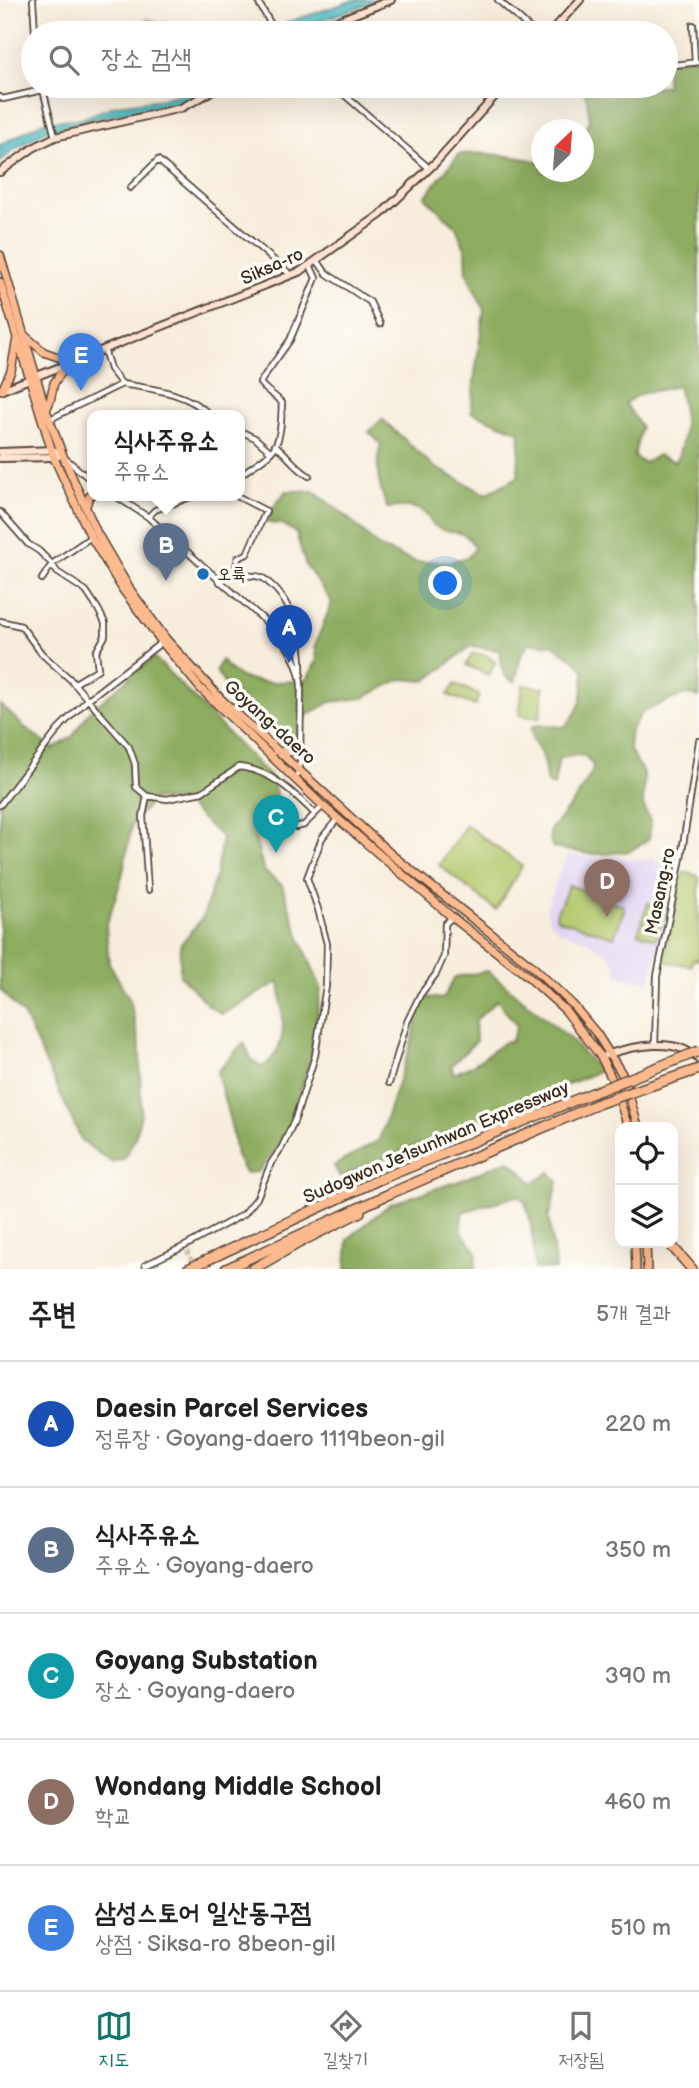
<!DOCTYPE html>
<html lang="ko">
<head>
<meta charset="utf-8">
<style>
	:root { --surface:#fff; --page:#f6f6f6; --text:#202124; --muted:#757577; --line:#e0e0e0; --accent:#0f766e }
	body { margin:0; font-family:"Balsamiq Sans","Poor Story",sans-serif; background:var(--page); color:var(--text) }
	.controls { position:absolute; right:21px; bottom:21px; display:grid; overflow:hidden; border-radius:14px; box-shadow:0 7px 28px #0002 }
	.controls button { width:63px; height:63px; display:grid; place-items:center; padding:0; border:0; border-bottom:2px solid var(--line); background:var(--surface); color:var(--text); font:35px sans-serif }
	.compass { position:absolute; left:531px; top:119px; width:63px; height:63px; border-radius:50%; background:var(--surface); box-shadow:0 7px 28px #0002; rotate:25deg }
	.you { position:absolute; left:446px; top:584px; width:24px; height:24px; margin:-18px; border:5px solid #fff; border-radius:50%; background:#1a73e8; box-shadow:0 0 0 10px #1a73e833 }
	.badge { display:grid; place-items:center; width:46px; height:46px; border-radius:50%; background:var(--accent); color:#fff; font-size:23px; font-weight:700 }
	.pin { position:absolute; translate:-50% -58px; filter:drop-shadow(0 2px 4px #0008) }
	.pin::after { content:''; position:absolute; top:37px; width:24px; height:21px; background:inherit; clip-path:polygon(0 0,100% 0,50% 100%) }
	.popup { position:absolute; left:87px; top:410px; width:158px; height:91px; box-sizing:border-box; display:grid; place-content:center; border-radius:14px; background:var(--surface); filter:drop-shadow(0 2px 5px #0005); font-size:23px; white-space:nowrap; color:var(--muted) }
	.popup b { font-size:26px; color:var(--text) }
	.popup::after { content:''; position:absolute; left:50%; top:100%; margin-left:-14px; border:14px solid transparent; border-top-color:var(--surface) }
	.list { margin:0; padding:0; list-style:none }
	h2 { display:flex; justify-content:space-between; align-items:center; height:91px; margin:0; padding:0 28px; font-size:30px }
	h2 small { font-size:23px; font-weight:400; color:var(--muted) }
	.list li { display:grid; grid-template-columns:46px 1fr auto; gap:21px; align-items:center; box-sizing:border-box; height:126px; padding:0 28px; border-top:2px solid var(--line) }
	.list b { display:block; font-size:26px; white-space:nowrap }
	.list p { margin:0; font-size:23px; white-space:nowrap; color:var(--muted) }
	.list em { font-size:23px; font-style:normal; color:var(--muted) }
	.icon { flex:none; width:38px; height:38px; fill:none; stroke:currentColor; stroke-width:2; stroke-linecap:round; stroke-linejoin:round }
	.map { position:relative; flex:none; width:699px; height:1269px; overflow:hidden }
	.search { position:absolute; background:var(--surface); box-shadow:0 7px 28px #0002; left:21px; right:21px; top:21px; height:77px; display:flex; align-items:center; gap:18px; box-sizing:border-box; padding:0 24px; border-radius:38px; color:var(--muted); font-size:26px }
	.sheet { height:721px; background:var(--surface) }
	nav { display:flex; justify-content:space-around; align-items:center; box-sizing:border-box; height:98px; border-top:2px solid var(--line); background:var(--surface); font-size:19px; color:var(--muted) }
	nav a { display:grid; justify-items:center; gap:4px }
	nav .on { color:var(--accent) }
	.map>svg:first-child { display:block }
	.built { fill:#e1d4f3 }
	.green { fill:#b2c76b; stroke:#767844; stroke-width:2 }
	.forest { fill:#8dac5f; stroke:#646b3e; stroke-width:2; fill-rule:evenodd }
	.water { fill:#4bbac1; stroke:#437270; stroke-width:2 }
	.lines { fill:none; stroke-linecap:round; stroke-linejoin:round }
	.street-tunnel { stroke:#d1c6b6; stroke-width:4.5; stroke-dasharray:4.5 2; stroke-linecap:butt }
	.street-casing { stroke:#57473a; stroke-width:8 }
	.secondary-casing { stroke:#57473a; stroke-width:10 }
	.primary-casing { stroke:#57473a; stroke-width:10 }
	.highway-casing { stroke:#57473a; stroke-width:12 }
	.street { stroke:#fff; stroke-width:4.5 }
	.secondary { stroke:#fee3d2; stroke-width:6 }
	.primary { stroke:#fcba8e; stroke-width:7 }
	.highway { stroke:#fcba8e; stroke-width:9 }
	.highway-bridge-casing { stroke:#57473a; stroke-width:12; stroke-linecap:butt }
	.highway-bridge { stroke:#fcba8e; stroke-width:9 }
	.poi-dot { fill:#1f6fb2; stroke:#fdfcf7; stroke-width:2.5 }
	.labels { text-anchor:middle; stroke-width:7; stroke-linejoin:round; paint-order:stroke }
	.street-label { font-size:18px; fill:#3b2a1e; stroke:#fdfcf7 }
	.poi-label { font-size:18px; fill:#3b2a1e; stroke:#fdfcf7; text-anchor:start }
</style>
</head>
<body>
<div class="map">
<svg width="699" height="1269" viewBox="0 0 699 1269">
	<rect width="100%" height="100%" fill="#fdfcf7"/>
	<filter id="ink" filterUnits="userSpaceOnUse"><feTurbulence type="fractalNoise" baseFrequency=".0143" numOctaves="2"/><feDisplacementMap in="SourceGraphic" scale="14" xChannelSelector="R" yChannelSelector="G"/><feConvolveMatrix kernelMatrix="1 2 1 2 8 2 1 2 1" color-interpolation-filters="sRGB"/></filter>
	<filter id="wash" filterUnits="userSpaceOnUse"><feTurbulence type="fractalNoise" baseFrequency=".00686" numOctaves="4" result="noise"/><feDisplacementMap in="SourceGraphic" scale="28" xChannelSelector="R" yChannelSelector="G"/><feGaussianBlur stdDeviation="1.57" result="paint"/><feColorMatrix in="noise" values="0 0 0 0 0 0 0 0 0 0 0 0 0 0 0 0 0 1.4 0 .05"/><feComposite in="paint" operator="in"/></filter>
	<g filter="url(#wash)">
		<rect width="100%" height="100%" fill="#f7eddc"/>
		<path class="built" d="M569,855L597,858L620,857L646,861L653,857L676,872L651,979L647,981L618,977L615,964L607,953L585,940L559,931L548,919L547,908L564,861Z"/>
		<path class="green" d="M148,19L159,23H167L168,33H146L143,25Z
			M475,653L487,656L495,662L489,675L466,665L472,654Z
			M455,684L479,695L475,706L448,695Z
			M523,685L544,688L540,718L519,715Z
			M466,825L522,866L496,910L439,865Z
			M683,872L699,876V960L693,959L691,966L662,961Z
			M569,885L624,906V910L614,937L557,919L556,914Z
			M648,903L666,909L656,939L638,933Z"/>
		<path class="forest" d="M699,58V697L685,694L658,705L642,713L631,729L629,748L644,775L643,805L651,823L649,839L630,851L606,854H591L553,848L550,840V830L576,799L592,772L593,765L585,756L576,755L559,758L554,786L550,785L546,781L544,760L533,739L531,727L538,725L564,727C583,708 583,696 584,670L577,662L553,645L529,643L521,655L515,682C500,677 501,664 499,650L471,646L426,681L401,679L363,698L331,702L301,719L297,742L286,746L223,682L216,671L221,660C227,667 234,675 243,678C263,685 286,681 307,680L317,660L315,645L332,602L306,566L296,533L282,524L268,523L271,510L286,491H313L346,516L380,548L416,562L453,561L468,557L475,548C461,523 452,538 435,526C430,523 429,516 424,513C414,504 400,507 387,508C379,486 374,467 381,444L369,432L382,419L434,467L486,494L518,477L520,432L471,412L475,374L484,310L467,274L466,251L456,227L425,197L459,154C487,152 514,156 541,162L542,172H584V132L590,120L586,95L579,86H666V60ZM678,386C685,418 688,431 676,462L658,455L644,463L634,457L641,427L625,403L640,394Z
			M154,657L272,779L280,809L251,822L264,871L282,885L300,938L321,988L311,1057L286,1136L258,1172L245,1173L236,1156L232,1129L217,1072L244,1042L251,1059L262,1067C292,1047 282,1012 279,982L222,1014L209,1006L180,975V945L203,917L216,874L222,838L184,802L153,799L132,824L122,877L106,926L109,963L130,1000L140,1048L141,1115L135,1138L124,1159L111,1162L82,1141L24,1016L0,989V704L23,726L53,749L72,737L89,712Z
			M488,971L568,1037L600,1071L340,1177L334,1166L379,1140L412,1041L417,1016L426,997L443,999L455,977ZM497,1000L517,1026L511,1042L506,1041L473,1065L454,1074L451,1066L476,1041L475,1021Z
			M509,1160L533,1183L550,1172L558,1182L550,1214L548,1213L556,1269H535C533,1246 533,1222 524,1200L517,1196L462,1212V1232L477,1252L475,1269H346L348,1239L390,1204L459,1181Z"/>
		<path class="water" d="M354,0H378L287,33H273L286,23Z
			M196,86H210L196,96L180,103L122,113L45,131L12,151L0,162V145L43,122L83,118L117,105L162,99L179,94Z"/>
	</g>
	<g filter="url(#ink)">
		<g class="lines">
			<path class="street-tunnel" d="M187,1251L194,1265"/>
			<defs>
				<path id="street" d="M33,0L35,33
					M257,0L276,33
					M498,0L535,33
					M693,25L695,63
					M666,66L699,62
					M42,86L55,137
					M334,86L429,168
					M0,97L3,99L42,90
					M130,188L158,160L291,275
					M317,260L326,273L370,302L380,324
					M104,349L110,369L122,384C153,389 187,392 210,415
					M50,419L122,384
					M240,431L255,438L271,452
					M275,445C288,455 294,467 309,476
					M66,459L92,481
					M240,476C249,467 263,461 271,452C282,440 281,418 282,403C275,395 267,392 260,383L265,375L290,340L316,278L310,265
					M114,495L148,517L273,628C287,644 299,662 301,684L300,767L295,780
					M0,512L28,544L39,551L52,564L57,572L86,591L98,609L105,623V636L96,652L98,669L74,684
					M148,517L155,510L196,495
					M234,576L238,558L247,554L266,511L235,495
					M42,579L52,564L91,537
					M220,582L226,577C236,576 250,574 260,577C262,577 267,581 269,583C294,603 302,643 301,674
					M0,621L21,626L42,654L70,679L129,747L135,764L136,787L147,796L167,799L202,792L239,767C272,771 293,792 315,814
					M147,796L143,816L148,890
					M0,805L62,725L87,700L162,642
					M296,827L304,825L323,806
					M655,1045L657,976L681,858L699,741
					M389,1083L407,1022L420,995L436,974L444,956L445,924L452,917
					M145,1265L185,1246L244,1214L257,1198L271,1163L282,1147L295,1119L315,1056L326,986L327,944L318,909L307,878L322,838L338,818"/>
				<path id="secondary" d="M306,33L391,0
					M550,33L580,0
					M0,172L33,148L55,137L181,108L202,97L219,86
					M2,390L301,271L380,215L436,162L504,86
					M0,452L53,450L63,456
					M0,458L57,457
					M606,1055C632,1046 678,1036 699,1060"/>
				<path id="primary" d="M0,255L46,410L63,456L97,533L129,588L166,639L221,699L392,855L532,966L572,1004L597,1034L624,1077L638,1127
					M0,282L54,458L91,537L123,590L162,642L200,688L323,806L452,917L525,974L565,1010L601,1057L614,1083L628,1127
					M24,335L44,352L61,358L68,363L54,383L50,401L46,410
					M2,390L11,371L17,338
					M86,506L89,497L92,494
					M276,751L289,752L299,748
					M635,1243L636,1269
					M646,1243L647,1269"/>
				<path id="highway" d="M669,1243L692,1269
					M188,1269L378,1180L595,1092
					M226,1269L389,1194L600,1103
					M253,1269L302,1241L360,1212"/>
			</defs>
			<use href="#street" class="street-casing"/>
			<use href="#secondary" class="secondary-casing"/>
			<use href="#primary" class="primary-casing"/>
			<use href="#highway" class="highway-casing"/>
			<use href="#street" class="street"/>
			<use href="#secondary" class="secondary"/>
			<use href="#primary" class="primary"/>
			<use href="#highway" class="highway"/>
			<defs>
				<path id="highway-bridge" d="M595,1092L699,1051
					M600,1103L699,1069"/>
			</defs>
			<use href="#highway-bridge" class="highway-bridge-casing"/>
			<use href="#highway-bridge" class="highway-bridge"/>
		</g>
	</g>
	<circle class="poi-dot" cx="203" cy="574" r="7"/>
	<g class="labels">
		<g class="street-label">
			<text transform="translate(272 266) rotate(-24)" y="6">Siksa-ro</text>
			<text transform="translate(270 722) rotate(42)" y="6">Goyang-daero</text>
			<text transform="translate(660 891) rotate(-78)" y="6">Masang-ro</text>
			<text transform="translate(436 1142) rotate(-23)" y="6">Sudogwon Je1sunhwan Expressway</text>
		</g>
		<g class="poi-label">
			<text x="217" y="580">오륙</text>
		</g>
	</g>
</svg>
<div class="controls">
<button><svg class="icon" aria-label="locate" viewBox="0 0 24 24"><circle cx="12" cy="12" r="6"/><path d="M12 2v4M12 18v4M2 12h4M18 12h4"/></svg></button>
<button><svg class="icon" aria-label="layers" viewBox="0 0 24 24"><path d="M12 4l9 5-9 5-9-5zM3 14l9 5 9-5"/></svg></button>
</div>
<svg class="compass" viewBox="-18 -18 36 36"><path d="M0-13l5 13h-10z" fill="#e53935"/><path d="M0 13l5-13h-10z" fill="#757577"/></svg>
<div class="you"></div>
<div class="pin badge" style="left:289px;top:663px;background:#1a4fb4">A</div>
<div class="pin badge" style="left:166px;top:581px;background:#5c6f8a">B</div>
<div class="popup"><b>식사주유소</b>주유소</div>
<div class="pin badge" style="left:276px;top:853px;background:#0f9aa8">C</div>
<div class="pin badge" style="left:607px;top:917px;background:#8d6e63">D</div>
<div class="pin badge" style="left:81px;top:391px;background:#3f7fe0">E</div>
<div class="search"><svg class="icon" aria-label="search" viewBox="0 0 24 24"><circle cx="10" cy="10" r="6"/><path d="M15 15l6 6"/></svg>장소 검색</div>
</div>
<section class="sheet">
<h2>주변<small>5개 결과</small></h2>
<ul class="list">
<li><span class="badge" style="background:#1a4fb4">A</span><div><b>Daesin Parcel Services</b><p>정류장 · Goyang-daero 1119beon-gil</p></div><em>220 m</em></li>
<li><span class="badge" style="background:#5c6f8a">B</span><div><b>식사주유소</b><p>주유소 · Goyang-daero</p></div><em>350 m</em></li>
<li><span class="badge" style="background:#0f9aa8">C</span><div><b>Goyang Substation</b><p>장소 · Goyang-daero</p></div><em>390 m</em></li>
<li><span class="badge" style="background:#8d6e63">D</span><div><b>Wondang Middle School</b><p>학교</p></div><em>460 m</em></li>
<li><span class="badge" style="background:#3f7fe0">E</span><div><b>삼성스토어 일산동구점</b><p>상점 · Siksa-ro 8beon-gil</p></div><em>510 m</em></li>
</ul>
</section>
<nav>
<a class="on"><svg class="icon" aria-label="map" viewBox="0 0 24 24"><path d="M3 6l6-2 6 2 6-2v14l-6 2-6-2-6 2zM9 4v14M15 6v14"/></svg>지도</a>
<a><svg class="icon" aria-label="directions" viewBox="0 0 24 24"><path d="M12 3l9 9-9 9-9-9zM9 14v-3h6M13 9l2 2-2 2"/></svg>길찾기</a>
<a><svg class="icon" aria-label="saved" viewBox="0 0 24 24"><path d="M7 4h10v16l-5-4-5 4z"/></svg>저장됨</a>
</nav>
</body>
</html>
